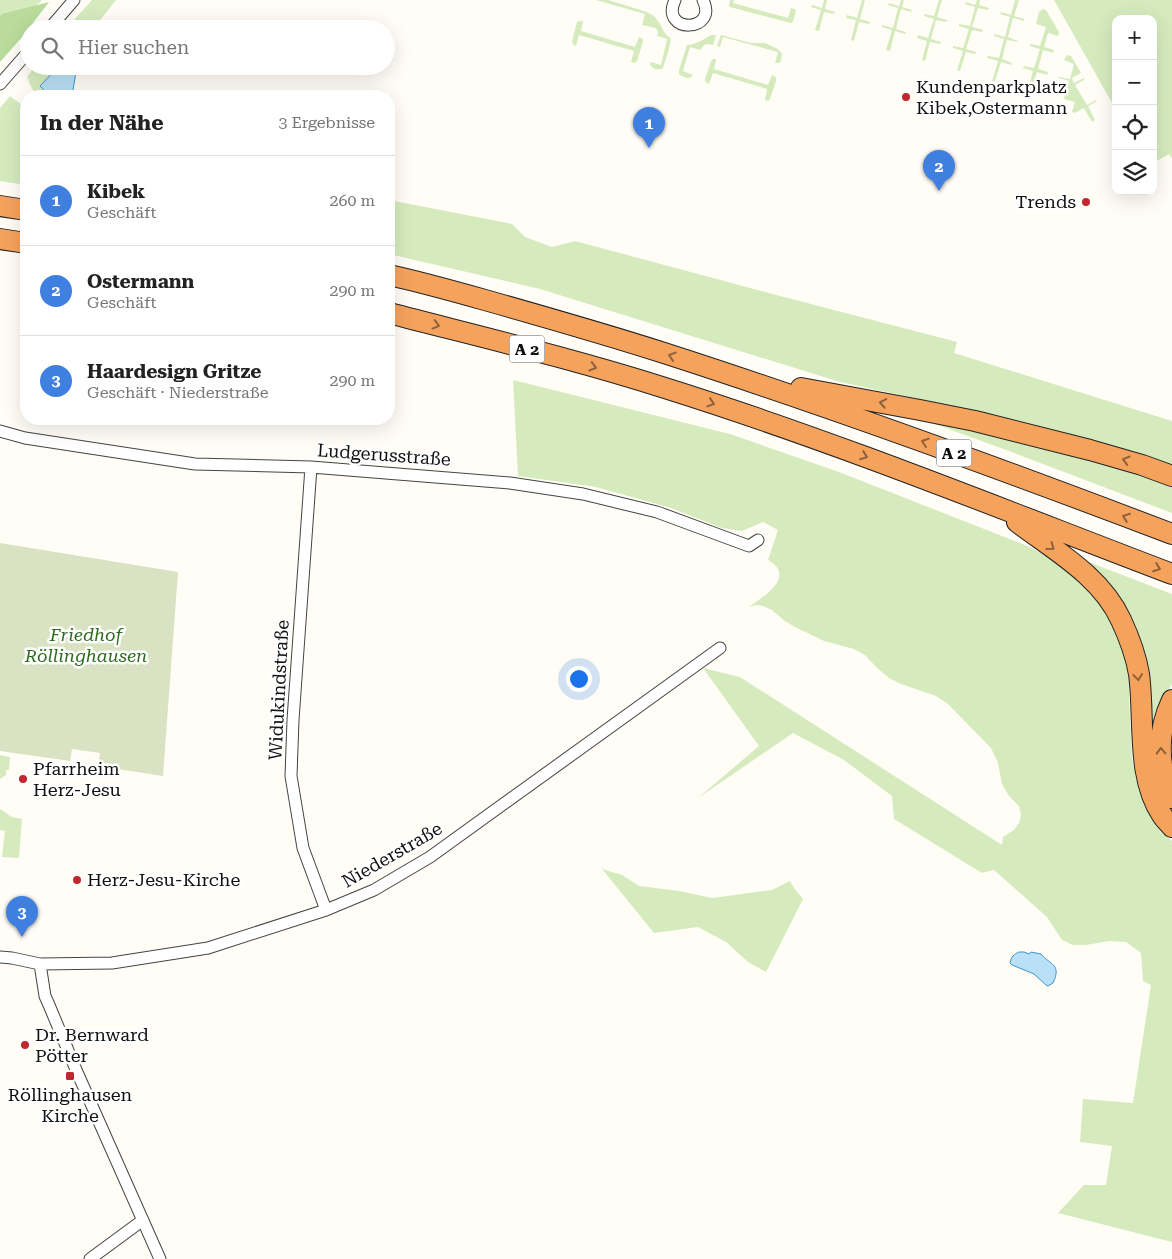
<!DOCTYPE html>
<html lang="de">
<head>
<meta charset="utf-8">
<style>
	:root { --surface:#fff; --page:#f2f2f2; --text:#222; --muted:#767676; --line:#e0e0e0; --accent:#0f766e }
	body { margin:0; font-family:"Roboto Serif",serif; background:var(--page); color:var(--text) }
	.controls { position:absolute; right:15px; top:15px; display:grid; overflow:hidden; border-radius:10px; box-shadow:0 5px 20px #0002 }
	.controls button { width:45px; height:45px; display:grid; place-items:center; padding:0; border:0; border-bottom:1px solid var(--line); background:var(--surface); color:var(--text); font:25px sans-serif }
	.you { position:absolute; left:578px; top:678px; width:18px; height:18px; margin:-12px; border:4px solid #fff; border-radius:50%; background:#1a73e8; box-shadow:0 0 0 8px #1a73e833 }
	.badge { display:grid; place-items:center; width:32px; height:32px; border-radius:50%; background:var(--accent); color:#fff; font-size:16px; font-weight:700 }
	.pin { position:absolute; translate:-50% -41px; filter:drop-shadow(0 1px 2px #0008) }
	.pin::after { content:''; position:absolute; top:26px; width:18px; height:15px; background:inherit; clip-path:polygon(0 0,100% 0,50% 100%) }
	.list { margin:0; padding:0; list-style:none }
	h2 { display:flex; justify-content:space-between; align-items:center; height:65px; margin:0; padding:0 20px; font-size:21px }
	h2 small { font-size:16px; font-weight:400; color:var(--muted) }
	.list li { display:grid; grid-template-columns:32px 1fr auto; gap:15px; align-items:center; box-sizing:border-box; height:90px; padding:0 20px; border-top:1px solid var(--line) }
	.list b { display:block; font-size:19px; white-space:nowrap }
	.list p { margin:0; font-size:16px; white-space:nowrap; color:var(--muted) }
	.list em { font-size:16px; font-style:normal; color:var(--muted) }
	.icon { flex:none; width:28px; height:28px; fill:none; stroke:currentColor; stroke-width:2; stroke-linecap:round; stroke-linejoin:round }
	.map { position:relative; flex:none; width:1172px; height:1259px; overflow:hidden }
	.search { position:absolute; background:var(--surface); box-shadow:0 5px 20px #0002; left:20px; top:20px; width:375px; height:55px; display:flex; align-items:center; gap:12px; box-sizing:border-box; padding:0 18px; border-radius:28px; color:var(--muted); font-size:19px }
	.panel { position:absolute; background:var(--surface); box-shadow:0 5px 20px #0002; left:20px; top:90px; width:375px; height:335px; border-radius:20px }
	.map>svg:first-child { display:block }
	.green { fill:#d5ebbd }
	.forest { fill:#b9dc9c }
	.cemetery { fill:#d9e3c4 }
	.water { fill:#b9e0f7; stroke:#3f96cf }
	.lines { fill:none; stroke-linecap:round; stroke-linejoin:round }
	.street-casing { stroke:#444; stroke-width:13 }
	.highway-casing { stroke:#222; stroke-width:22 }
	.street { stroke:#fff; stroke-width:11 }
	.highway { stroke:#f5a25d; stroke-width:20 }
	.oneway { stroke:#8e613b }
	.poi-dot { fill:#c4262e; stroke:#fff; stroke-width:2 }
	.labels { text-anchor:middle; stroke-width:5; stroke-linejoin:round; paint-order:stroke }
	.shield { fill:#fff; stroke:#585858; stroke-width:1 }
	.shield-label { font-size:16px; font-weight:bold; fill:#111 }
	.poi-label { font-size:18px; fill:#111; stroke:#fff; text-anchor:start }
	.street-label { font-size:18px; fill:#111; stroke:#fff }
	.park-label { font-size:18px; font-style:italic; fill:#2f6b1f; stroke:#fff }
</style>
</head>
<body>
<div class="map">
<svg width="1172" height="1259" viewBox="0 0 1172 1259">
	<rect width="100%" height="100%" fill="#fffdf5"/>
	<path class="green" d="M0,0H42L0,41Z
		M92,0H116L93,29H66Z
		M596,0H608L647,12C663,19 660,33 671,38L669,49L663,68C658,71 650,69 650,62L661,65L667,39L657,36L658,33L656,28L642,25L645,14Z
		M730,0H734L733,3L788,18L791,8L795,9L796,11L793,21L791,23L730,7L729,6Z
		M824,0H827L825,9L835,12L834,14L824,12L819,31L815,30L821,10L811,7L812,5L822,8Z
		M862,0H865L860,19L870,22L869,24L859,22L854,41L851,40L856,20L846,18L847,15L857,18Z
		M901,0H904L902,7L912,10L911,12L901,9L896,29L906,32L905,34L895,31L890,51L886,50L892,30L882,27V25L893,28L898,8L888,5L889,3L899,6Z
		M939,0H942L937,17L947,20V22L936,20L931,39L941,42L940,44L930,42L925,61L922,60L927,41L917,38L918,35L928,38L934,19L924,16V14L934,16Z
		M977,0H980L979,5L989,8L988,10L978,8L972,27L983,30L982,32L972,30L966,49L976,52L975,54L966,52L960,71L957,70L963,51L953,48V46L963,48L969,29L959,26V24L970,26L975,7L965,4L966,2L975,5Z
		M1015,0H1019L1014,16L1024,19V21L1013,18L1008,37L1018,41V42L1007,40L1002,59L1012,63V65L1001,62L995,81H992L998,61L987,58L988,56L999,58L1004,39L994,36V34L1005,37L1010,17L1000,14L1001,12L1011,15Z
		M1054,0H1172V158L1169,154L1153,163V19H1116V110Z
		M1043,9L1046,10L1059,32L1058,36L1048,33L1044,47L1054,50L1053,53L1043,50L1038,69L1048,72L1047,75L1037,72L1031,91L1028,90L1033,71L1023,68L1024,66L1034,68L1040,49L1030,46V44L1040,46L1046,27L1036,24L1039,12Z
		M580,21H583L581,31L635,47L639,37L643,39V42L637,61L635,63L631,62L634,51L579,35L576,46C573,45 572,43 572,41L577,22Z
		M711,35H716L713,45L708,44L704,45L700,50L690,47L683,71L693,75C690,80 684,78 679,74V70L687,45C695,45 704,39 711,35Z
		M721,35L751,43H765L776,48L782,53L781,61L779,63H775L778,52L723,37L720,47L717,46Z
		M1067,55L1071,56L1081,73L1072,78L1074,83L1084,78V80L1075,85L1087,105L1096,100L1097,101L1088,106L1095,120L1092,122L1084,108L1075,113L1072,112L1075,102L1064,99L1069,81L1059,78V77L1070,79L1074,64L1064,60Z
		M713,59H716L714,69L768,85L772,75L776,77V81L770,99L768,101L765,100L767,89L713,73L709,84C706,83 705,82 705,79L711,61Z
		M35,66H59L40,86L50,96C34,96 32,90 27,77Z
		M10,96L26,108V185L0,181V108Z
		M389,200L512,224L525,237L552,247L575,241L784,297L957,342L954,353L1172,421V466L1122,450L971,410L840,382L540,289L389,254Z
		M513,380L730,434L839,472L1030,547L1051,559L1083,584L1103,605L1114,626L1129,672V697L1132,759L1136,778L1147,810L1162,831L1172,841V1242L1058,1213L1084,1185H1106L1112,1146L1080,1142L1083,1099L1133,1103L1151,985L1143,981L1141,953L1126,942L1109,941L1086,945H1073L1062,940L1047,917L994,870L982,873L894,819L892,796L844,760L793,733L698,798L759,746L703,668L740,677L1002,845L1003,837L1014,830L1019,823L1021,815L1019,806L1009,796L1002,784L998,763L991,748L948,704L936,696L901,684L889,678L876,667L865,655L854,649L824,641L795,627L785,621L772,610L763,606L757,605L749,607C763,597 797,576 768,560L778,530L763,522L742,531L722,528L671,508L596,487L518,476Z
		M921,419L1029,439L1172,482V513L1009,451Z
		M1086,561L1172,594V684L1164,697L1154,741L1151,726L1094,570Z
		M0,755L10,757L9,770H6V775L0,779Z
		M0,809L12,817L22,819L19,858L2,857L5,831L0,830Z
		M602,869L622,875L639,886L679,891L712,898L772,890L790,881L794,888L803,899L766,972L748,962L726,942L698,927L654,933Z"/>
	<path class="forest" d="M49,2L23,36L0,62V17L2,14Z"/>
	<path class="cemetery" d="M0,543L178,572L163,776L98,766L100,753L72,749L70,761L0,751Z"/>
	<path class="water" d="M59,66H77L72,96H50L40,86Z
		M1019,952H1024L1029,954L1031,952L1041,954C1050,965 1062,964 1053,983L1048,986L1046,985L1034,974L1012,965L1010,963C1011,957 1014,954 1019,952Z"/>
	<g class="lines">
		<defs>
			<path id="street" d="M675,0C659,34 719,33 703,0
				M49,29L74,0
				M0,84L29,51
				M0,431L25,438L195,464L311,467L510,483L583,494L657,512L749,546L758,540
				M311,467L293,720L291,776L303,848L326,910
				M0,957L12,958L40,964L112,963L208,948L326,910L374,890L430,857L720,648
				M40,964L45,996L49,1005L77,1072L160,1259
				M90,1259L143,1220"/>
			<path id="highway" d="M0,206L26,210
				M0,239L26,243
				M389,275C421,282 453,291 485,300C545,317 605,334 664,353C835,408 1004,470 1172,534
				M389,313C481,337 574,359 665,388C837,442 1004,510 1172,574
				M801,388L920,410L975,421L1090,450L1142,465L1172,476
				M1017,522C1054,550 1101,576 1121,620C1129,637 1136,656 1139,674C1145,718 1136,777 1162,815C1165,820 1169,823 1172,827
				M1172,700C1157,731 1157,766 1172,798"/>
		</defs>
		<use href="#street" class="street-casing"/>
		<use href="#highway" class="highway-casing"/>
		<use href="#street" class="street"/>
		<use href="#highway" class="highway"/>
	</g>
	<defs><path id="oneway-chevron" d="M-2-3.5L2.5 0L-2 3.5" fill="none" stroke-width="1.6" stroke-linecap="round" stroke-linejoin="round" transform="scale(1.25)"/></defs>
	<g class="oneway">
		<use href="#oneway-chevron" transform="translate(436 325) rotate(15)"/>
		<use href="#oneway-chevron" transform="translate(672 356) rotate(-162)"/>
		<use href="#oneway-chevron" transform="translate(593 367) rotate(16)"/>
		<use href="#oneway-chevron" transform="translate(711 403) rotate(18)"/>
		<use href="#oneway-chevron" transform="translate(883 403) rotate(-170)"/>
		<use href="#oneway-chevron" transform="translate(925 442) rotate(-161)"/>
		<use href="#oneway-chevron" transform="translate(864 456) rotate(21)"/>
		<use href="#oneway-chevron" transform="translate(1126 460) rotate(-163)"/>
		<use href="#oneway-chevron" transform="translate(1126 517) rotate(-159)"/>
		<use href="#oneway-chevron" transform="translate(1051 547) rotate(36)"/>
		<use href="#oneway-chevron" transform="translate(1157 568) rotate(21)"/>
		<use href="#oneway-chevron" transform="translate(1138 677) rotate(83)"/>
		<use href="#oneway-chevron" transform="translate(1161 751) rotate(-91)"/>
	</g>
	<g class="poi-dot">
		<circle cx="906" cy="97" r="5"/>
		<circle cx="1086" cy="202" r="5"/>
		<circle cx="23" cy="779" r="5"/>
		<circle cx="77" cy="880" r="5"/>
		<circle cx="25" cy="1045" r="5"/>
		<rect x="65" y="1071" width="10" height="10" rx="2.5"/>
	</g>
	<g class="labels">
		<g class="shield">
			<rect x="509.5" y="335.5" width="35" height="27" rx="4"/>
			<rect x="936.5" y="439.5" width="35" height="27" rx="4"/>
		</g>
		<g class="shield-label">
			<text x="527" y="355">A 2</text>
			<text x="954" y="459">A 2</text>
		</g>
		<g class="poi-label">
			<text x="916" y="93">Kundenparkplatz<tspan x="916" dy="21">Kibek,Ostermann</tspan></text>
			<text x="1076" y="208" text-anchor="end">Trends</text>
			<text x="33" y="775">Pfarrheim<tspan x="33" dy="21">Herz-Jesu</tspan></text>
			<text x="87" y="886">Herz-Jesu-Kirche</text>
			<text x="35" y="1041">Dr. Bernward<tspan x="35" dy="21">Pötter</tspan></text>
			<text x="70" y="1101" text-anchor="middle">Röllinghausen<tspan x="70" dy="21">Kirche</tspan></text>
		</g>
		<g class="street-label">
			<text transform="translate(384 455) rotate(4)" y="6">Ludgerusstraße</text>
			<text transform="translate(279 690) rotate(-87)" y="6">Widukindstraße</text>
			<text transform="translate(392 855) rotate(-30)" y="6">Niederstraße</text>
		</g>
		<g class="park-label">
			<text x="86" y="641">Friedhof<tspan x="86" dy="21">Röllinghausen</tspan></text>
		</g>
	</g>
</svg>
<div class="controls">
<button>+</button>
<button>−</button>
<button><svg class="icon" aria-label="locate" viewBox="0 0 24 24"><circle cx="12" cy="12" r="6"/><path d="M12 2v4M12 18v4M2 12h4M18 12h4"/></svg></button>
<button><svg class="icon" aria-label="layers" viewBox="0 0 24 24"><path d="M12 4l9 5-9 5-9-5zM3 14l9 5 9-5"/></svg></button>
</div>
<div class="you"></div>
<div class="pin badge" style="left:649px;top:148px;background:#3f7fe0">1</div>
<div class="pin badge" style="left:939px;top:191px;background:#3f7fe0">2</div>
<div class="pin badge" style="left:22px;top:937px;background:#3f7fe0">3</div>
<div class="search"><svg class="icon" aria-label="search" viewBox="0 0 24 24"><circle cx="10" cy="10" r="6"/><path d="M15 15l6 6"/></svg>Hier suchen</div>
<section class="panel">
<h2>In der Nähe<small>3 Ergebnisse</small></h2>
<ul class="list">
<li><span class="badge" style="background:#3f7fe0">1</span><div><b>Kibek</b><p>Geschäft</p></div><em>260 m</em></li>
<li><span class="badge" style="background:#3f7fe0">2</span><div><b>Ostermann</b><p>Geschäft</p></div><em>290 m</em></li>
<li><span class="badge" style="background:#3f7fe0">3</span><div><b>Haardesign Gritze</b><p>Geschäft · Niederstraße</p></div><em>290 m</em></li>
</ul>
</section>
</div>
</body>
</html>
